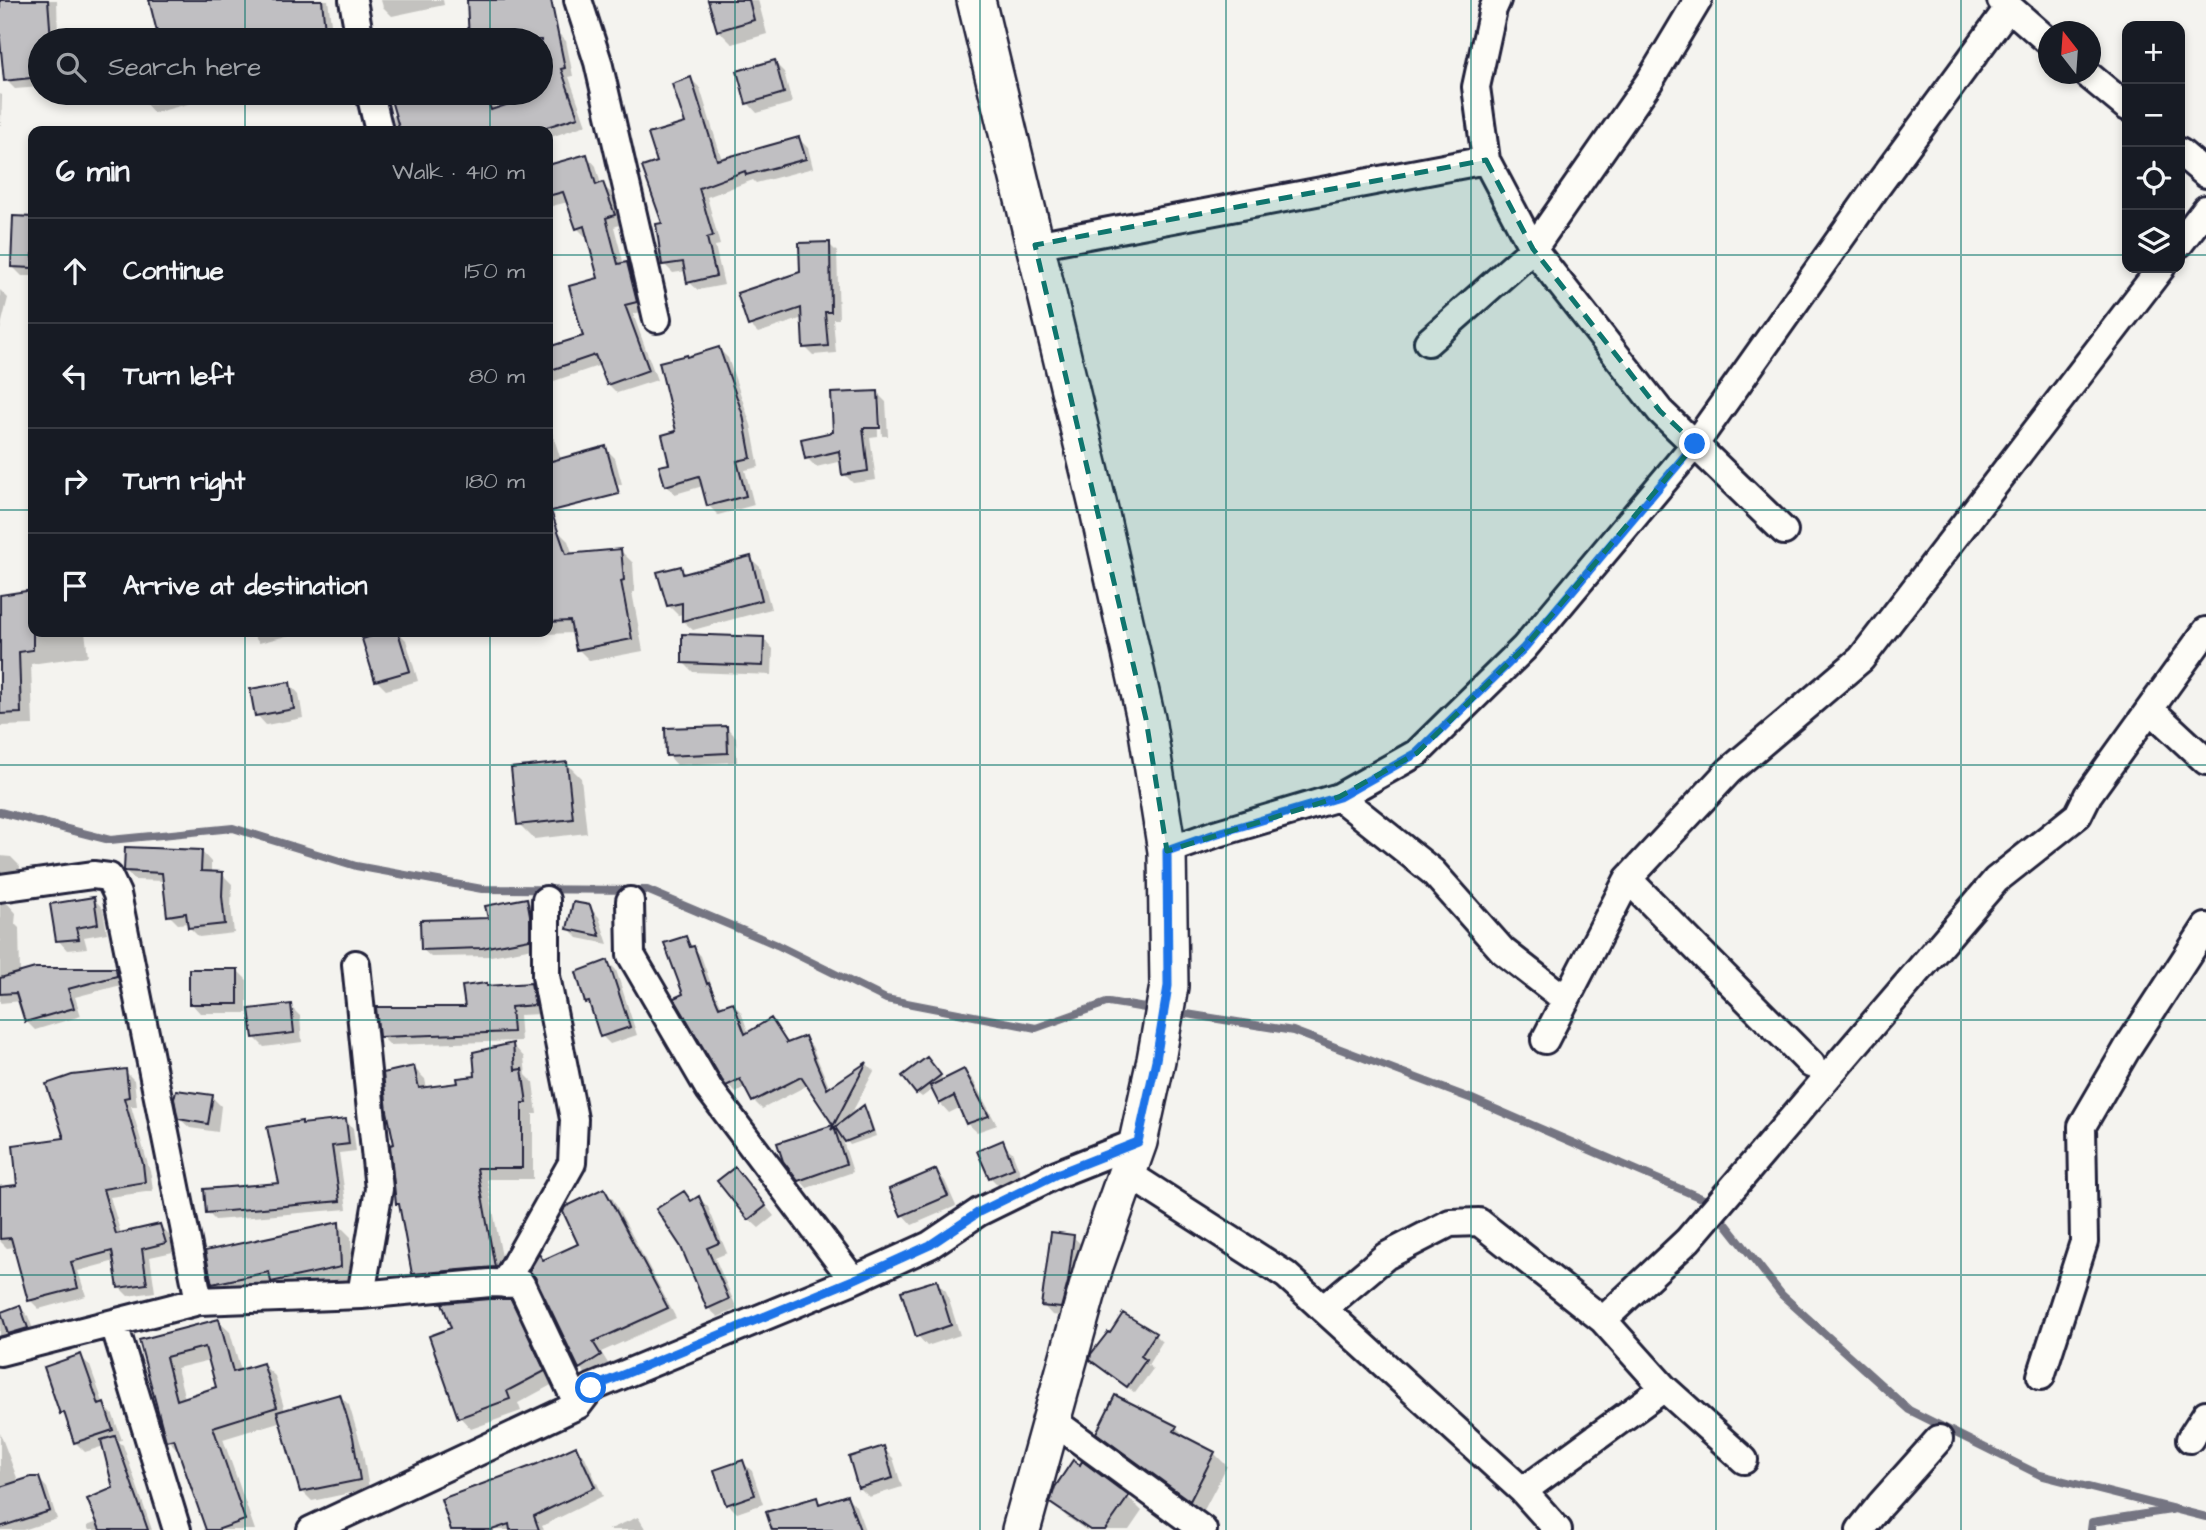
<!DOCTYPE html>
<html lang="en">
<head>
<meta charset="utf-8">
<style>
	:root { --surface:#171b24; --page:#242831; --text:#f1f3f6; --muted:#9ea1a6; --line:#363941 }
	body { margin:0; font-family:"Architects Daughter",sans-serif; background:var(--page); color:var(--text) }
	.controls { position:absolute; right:21px; top:21px; display:grid; overflow:hidden; border-radius:14px; box-shadow:0 4px 10px #0003 }
	.controls button { width:63px; height:63px; display:grid; place-items:center; padding:0; border:0; border-bottom:2px solid var(--line); background:var(--surface); color:var(--text); font:35px sans-serif }
	.compass { position:absolute; left:2038px; top:21px; width:63px; height:63px; border-radius:50%; background:var(--surface); box-shadow:0 4px 10px #0003; rotate:343deg }
	.stop { position:absolute; width:21px; height:21px; margin:-16px; border:5px solid #1a73e8; border-radius:50%; background:#fff }
	.stop.end { background:#1a73e8; border-color:#fff; box-shadow:0 2px 7px #0008 }
	.list { margin:0; padding:0; list-style:none }
	h2 { display:flex; justify-content:space-between; align-items:center; height:91px; margin:0; padding:0 28px; font-size:30px }
	h2 small { font-size:23px; font-weight:400; color:var(--muted) }
	.list li { display:grid; grid-template-columns:46px 1fr auto; gap:21px; align-items:center; box-sizing:border-box; height:105px; padding:0 28px; border-top:2px solid var(--line) }
	.list b { display:block; font-size:26px; white-space:nowrap }
	.list em { font-size:23px; font-style:normal; color:var(--muted) }
	.icon { flex:none; width:38px; height:38px; fill:none; stroke:currentColor; stroke-width:2; stroke-linecap:round; stroke-linejoin:round }
	.map { position:relative; flex:none; width:2206px; height:1530px; overflow:hidden }
	.search { position:absolute; background:var(--surface); box-shadow:0 4px 10px #0003; left:28px; top:28px; width:525px; height:77px; display:flex; align-items:center; gap:18px; box-sizing:border-box; padding:0 24px; border-radius:38px; color:var(--muted); font-size:26px }
	.panel { position:absolute; background:var(--surface); box-shadow:0 4px 10px #0003; left:28px; top:126px; width:525px; height:511px; border-radius:14px }
	.map>svg:first-child { display:block }
	.shadow { fill:#0003; fill-rule:evenodd }
	.lines { fill:none; stroke-linecap:round; stroke-linejoin:round }
	.stream { stroke:#757582; stroke-width:8 }
	.building { fill:#c0bfc2; stroke:#22223b; stroke-width:2; fill-rule:evenodd }
	.street-casing { stroke:#22223b; stroke-width:32 }
	.secondary-casing { stroke:#22223b; stroke-width:42 }
	.street { stroke:#fdfcf7; stroke-width:26 }
	.secondary { stroke:#fdfcf7; stroke-width:37 }
	.route { stroke:#1a73e8; stroke-width:9 }
	.marked { fill:#0f766e; fill-opacity:0.2; stroke:#0f766e; stroke-width:5; stroke-dasharray:14 9; stroke-linejoin:round }
	.grid { fill:none; stroke:#0f766e; stroke-width:2; stroke-opacity:0.55 }
</style>
</head>
<body>
<div class="map">
<svg width="2206" height="1530" viewBox="0 0 2206 1530">
	<rect width="100%" height="100%" fill="#f4f3ef"/>
	<filter id="ink" filterUnits="userSpaceOnUse"><feTurbulence type="fractalNoise" baseFrequency=".0143" numOctaves="2"/><feDisplacementMap in="SourceGraphic" scale="14" xChannelSelector="R" yChannelSelector="G"/><feConvolveMatrix kernelMatrix="1 2 1 2 8 2 1 2 1" color-interpolation-filters="sRGB"/></filter>
	<g filter="url(#ink)">
		<path class="shadow" d="M0,0H57L58,40H40V87L15,89L6,80L2,41H0Z
			M151,0H243L253,40H147L160,37Z
			M272,0H328L333,39L336,40H278Z
			M381,0H443L444,5L392,16L383,7Z
			M469,0H545L557,32L566,41L573,76L569,77L586,125L548,138V131H395L393,116L397,115L391,93H490L496,110L540,95L541,40H471Z
			M706,0H758L767,34L732,44L718,30L712,6Z
			M774,62L784,72L792,103L757,113L748,103Z
			M691,79L700,88L722,160L799,139L808,148L813,168L756,183L753,180L707,197L720,245L715,246L724,285L698,290L689,282L686,271L673,273L664,264L665,225L659,163L687,124Z
			M142,93H181L149,101V105L195,93L199,101L154,113L145,103Z
			M0,94L2,95L1,125H0Z
			M587,156L596,166L601,185L612,193L622,224L614,227L624,265L626,264L635,273L645,311L633,314L657,380L617,393L608,384L601,365L551,382L548,379V349L585,337L600,279L589,236L586,237L577,228L568,202L548,207V167Z
			M15,218H33V276H22L12,266Z
			M829,244L837,252L839,319H833L836,353L813,355L805,347L803,318L758,333L750,325Z
			M0,290L8,298L0,330Z
			M719,349L728,358L751,425L759,467L745,470L754,505L718,515L708,505L703,486L675,494L666,485L678,433L688,359Z
			M877,393L886,402L888,436H882L880,400H877L878,436L870,437L876,480L853,483L844,474L842,461L816,467L807,458Z
			M548,420L561,460L605,448L615,458L622,484L548,503Z
			M33,462V496L29,492Z
			M556,529L568,541L573,555L621,551L633,563L635,592H632L643,651L590,661L578,649L574,633L513,635L510,632H548V531Z
			M750,558L760,567L771,609L693,630L683,621V614L678,615L669,606L680,568L687,575Z
			M33,592V632H85L88,656L31,664L33,725L0,726V596Z
			M251,632H290V635L259,643Z
			M391,632H398L406,640L418,681L386,690L376,680L364,640Z
			M764,639L773,649L772,675L693,672L683,662Z
			M290,684L299,694L303,718L266,725L257,715Z
			M726,727L736,737L737,762L677,765L668,755Z
			M567,764L581,778L587,833L534,839L519,824Z
			M202,852L211,862V873L222,874L232,884L231,907L234,933L199,937L189,927V923L178,924L169,915L165,881L135,880L126,871Z
			M0,856L11,857L20,866L19,878L0,883Z
			M94,899L103,909L107,933L84,937L87,948L67,950L58,940Z
			M526,900L535,908L538,947L491,956L431,957L422,949L490,920Z
			M0,904H8L16,913L15,924L19,928L20,974L115,970L124,979L125,984L75,997L81,1016L35,1030L26,1021L21,1001L0,1003Z
			M589,907L599,917L608,944L578,938L569,929Z
			M685,938L701,956L713,990L723,1008L733,1004L741,1012L749,1034L771,1020L789,1044L804,1038L812,1046L830,1089L867,1064L874,1071L849,1118L864,1107L868,1111L876,1136L850,1145L841,1135L853,1172L807,1188L799,1179L779,1144L836,1126L808,1085L762,1109L754,1101L746,1087L736,1093L728,1085L685,995Z
			M608,962L616,970L637,1035L610,1044L602,1036L592,1007L587,1002Z
			M238,971L247,980V1013H200L191,1003Z
			M531,984L539,993L542,1014L519,1015L521,1041L390,1045L381,1036L467,1008L487,985L489,987Z
			M290,1006L300,1016L302,1042L264,1047L254,1037Z
			M513,1045L524,1057L526,1075L533,1082L537,1114H533V1179H487L506,1278L425,1285L414,1274L402,1207L397,1203L396,1146L414,1068L425,1079L427,1089L460,1085L477,1077Z
			M931,1064L944,1081L964,1071L973,1080L997,1125L977,1132L967,1123L961,1107L949,1113L940,1103L933,1089L922,1097L917,1093Z
			M125,1071L134,1080L137,1106H131L151,1175L153,1191L110,1197L121,1234L160,1226L169,1235L173,1252L150,1257L155,1292L128,1296L119,1287L115,1261L78,1271L86,1296L39,1309L30,1300L15,1247L7,1248L0,1241V1189L19,1186L67,1140Z
			M212,1097L221,1106L218,1132L190,1128L180,1119Z
			M345,1120L353,1128L356,1151L339,1153L347,1209L215,1220L207,1212L281,1185L301,1123L304,1125Z
			M1002,1143L1012,1152L1022,1177L1000,1187L990,1177Z
			M936,1171L945,1181L956,1206L912,1225L903,1215Z
			M744,1179L774,1216L759,1228L749,1219Z
			M604,1190L613,1199L676,1318L601,1352L609,1365L589,1377L580,1368L537,1276L544,1261L581,1245Z
			M684,1193L693,1202L699,1198L708,1207L727,1253L715,1258L737,1309L718,1317L708,1308Z
			M338,1224L351,1237L353,1280L286,1294L226,1297L213,1283Z
			M1073,1237L1083,1246L1070,1317L1052,1315L1043,1305Z
			M936,1282L946,1291L960,1335L927,1346L918,1336Z
			M510,1301L522,1313L555,1383L518,1403L521,1411L471,1429L460,1417Z
			M20,1307L28,1316L36,1337L0,1347V1315Z
			M218,1321L230,1332L241,1371L263,1365L275,1376L285,1411L340,1396L349,1405L362,1448L369,1489L312,1501L302,1491L282,1421L223,1439L255,1530H207L180,1452L168,1440L141,1341ZM210,1360L218,1388L185,1399L177,1368Z
			M1155,1335L1162,1342L1148,1365L1153,1369L1135,1393L1092,1359Z
			M81,1357L90,1366L104,1405L113,1415L122,1440L118,1441L123,1445L152,1530H89L87,1526L98,1522L115,1489L104,1446L85,1452L75,1442L68,1419L61,1413Z
			M1176,1427L1189,1440L1214,1453L1227,1466L1203,1512L1111,1445L1098,1432Z
			M0,1433L19,1483L39,1479L47,1488L57,1519L23,1530H0Z
			M575,1448L585,1457L603,1496L542,1526L544,1530H453L538,1466Z
			M883,1448L893,1458L902,1487L869,1497L859,1487Z
			M742,1462L752,1471L763,1504L737,1513L728,1504Z
			M847,1497L856,1506L865,1530H773L816,1499L822,1505Z
			M1128,1497L1142,1511L1129,1530H1086L1067,1517L1052,1502Z
			M638,1517L646,1530H608Z"/>
		<g class="lines">
			<path class="stream" d="M0,812L110,840L233,828L356,866L482,889L647,890L777,945L886,999L1036,1028L1109,1002L1157,1010
				M1174,1012L1293,1031L1472,1099L1708,1201L1782,1295L1909,1410L2040,1475L2206,1517
				M2091,1530L2092,1522L2171,1510"/>
		</g>
		<path class="building" d="M0,0H48L51,40H40V77L4,81L0,40Z
			M149,0H322L326,40H159Z
			M467,0H551L565,68L561,69L578,117L534,131H400L389,93H485L491,110L541,93V40H469Z
			M708,0H749L754,20L717,31Z
			M775,60L784,93L746,104L737,71Z
			M691,77L717,160L799,137L806,159L746,175L745,171L699,188L713,236L707,238L716,276L687,283L683,262L662,265L656,224L662,223L642,167L657,162L648,134L685,123L672,84Z
			M587,154L596,185L603,182L615,215L606,218L618,264L627,262L637,302L625,305L649,370L607,385L595,355L548,371V347L583,336L569,286L598,278L584,226L576,229L563,192L548,196V165Z
			M13,216L33,217V268L11,267Z
			M830,242L831,312H825L828,346L803,348L801,308L748,326L737,293L800,272L799,243Z
			M719,347L743,415L751,458L737,461L746,496L707,506L699,476L665,486L659,466L669,464L662,435L676,431L659,362L687,355V357Z
			M878,391L880,428H863L868,471L842,475L839,451L805,459L801,439L833,432L831,393Z
			M606,446L619,494L548,512V462Z
			M551,511L566,554L621,549L624,580L621,581L632,639L576,650L570,621L548,622V512Z
			M751,556L762,600L682,621V603L667,606L657,572L681,566L683,574Z
			M33,590V650L19,652L21,713L0,714V595Z
			M385,632H398L410,671L375,681L362,639Z
			M682,634L764,637L763,666L682,663Z
			M290,682L294,709L255,716L250,689Z
			M727,726L728,753L666,756L665,728Z
			M567,762L573,819L517,825L511,768Z
			M125,847L202,850L201,871L223,872L222,896L225,924L188,928L186,913L167,916L162,873L124,871Z
			M94,897L98,924L76,928L79,939L56,941L50,904Z
			M527,898L530,915V939L482,948L421,950L420,920L488,918L485,906Z
			M573,902L590,905L600,936L567,929Z
			M686,936L690,947L694,946L707,984L709,983L719,1007L733,1002L745,1034L771,1018L787,1043L805,1036L827,1089L867,1062L831,1130L834,1127L846,1164L798,1181L783,1161L777,1143L833,1125L801,1077L752,1102L740,1079L726,1086L722,1080L674,998L683,994L664,943Z
			M608,960L630,1027L600,1037L589,1002L585,1003L576,972Z
			M35,968H116L117,976L68,989L74,1008L25,1022L16,993L0,994V978Z
			M189,969H238V1004H189Z
			M487,983V986L531,983L535,1005L511,1007L513,1032L379,1037L376,1007H465L462,986Z
			M291,1004L294,1033L253,1038L249,1009Z
			M513,1043L515,1070L522,1069L527,1103H522V1168H477L495,1267L412,1274L399,1204H396L390,1145L394,1144L387,1111L383,1073L414,1066L419,1088L458,1083L457,1078L475,1076L473,1052Z
			M927,1057L941,1075L916,1094L902,1076Z
			M126,1069L129,1097L124,1098L143,1164L145,1182L103,1189L116,1234L160,1224L166,1243L142,1249L147,1284L118,1288L112,1251L71,1262L78,1288L28,1301L11,1238L0,1239V1187L17,1185L13,1145L64,1138L46,1084L72,1075Z
			M964,1069L989,1116L966,1124L954,1096L939,1104L930,1086Z
			M176,1090L213,1095L208,1124L178,1119L174,1099Z
			M864,1105L873,1131L845,1142L835,1127Z
			M346,1119L349,1144L332,1146L340,1201L206,1213L204,1189L279,1183L267,1127L302,1121V1124Z
			M1003,1140L1014,1168L989,1178L977,1151Z
			M735,1167L766,1206L748,1220L717,1181Z
			M936,1169L948,1196L901,1216L889,1189Z
			M604,1188L668,1308L593,1342L601,1355L579,1369L535,1277L529,1271L539,1254L543,1260L578,1244L563,1212L565,1207Z
			M684,1191L691,1201L699,1196L719,1243L707,1248L729,1299L707,1309L681,1247L656,1209Z
			M339,1222L341,1267L271,1282L269,1272L212,1284L205,1251Z
			M1051,1232L1074,1235L1068,1282L1061,1308L1041,1306Z
			M937,1280L951,1325L916,1337L901,1291Z
			M490,1299H511L545,1371L507,1391L510,1399L458,1418L429,1336L451,1328L442,1303Z
			M20,1305L28,1328L8,1334L1,1312Z
			M1123,1313L1156,1333L1141,1356L1146,1360L1127,1387L1090,1360L1091,1354L1108,1332L1110,1333Z
			M219,1319L233,1372L263,1363L277,1407L213,1427L245,1520L217,1530H206L174,1439L166,1441L139,1340ZM205,1347L216,1387L177,1400L166,1357Z
			M81,1354L99,1405L104,1403L113,1430L74,1443L64,1412L60,1414L44,1367Z
			M340,1394L353,1437L360,1480L300,1492L277,1412Z
			M1115,1395L1177,1426L1174,1431L1215,1452L1190,1501L1096,1433Z
			M115,1436L148,1530H100L87,1499L113,1488L101,1440Z
			M576,1446L595,1487L534,1516L539,1530H510L509,1524L492,1530H451L441,1499L537,1464Z
			M884,1446L893,1478L858,1488L849,1457Z
			M743,1460L755,1495L726,1505L714,1470Z
			M1073,1460L1080,1465L1082,1461L1129,1496L1105,1530H1090L1050,1503L1055,1487Z
			M31,1477H39L50,1511L0,1527V1487Z
			M847,1495L860,1530H772L766,1512L817,1497L819,1504Z"/>
		<g class="lines">
			<defs>
				<path id="street" d="M353,0L360,40
					M578,0L598,62L657,319
					M1497,0L1493,9L1476,87L1486,160L1533,249L1660,411L1784,531
					M2001,0L2048,41
					M2087,74L2127,107
					M370,93L379,131
					M2180,152L2206,174
					M2180,243L2206,209
					M1035,245L1486,160
					M1428,342L1533,249L1649,82L1698,0
					M2150,709L2206,761
					M1339,797L1433,872L1503,951L1566,1000
					M1167,851L1215,834L1339,797L1417,753L1524,648L1695,444L1876,188L2009,7
					M1628,879L1811,1064
					M0,888L93,875L109,877L117,894L199,1301
					M630,901L631,955L709,1089L853,1280
					M356,964L379,1189L361,1295
					M1545,1040L1628,879L1729,771L1861,659L2161,268
					M1127,1173L1286,1275L1523,1491L1558,1530
					M504,1284L572,1163L574,1119L546,976V900
					M1323,1309L1386,1256L1450,1223L1479,1222L1603,1320L1664,1388L1744,1460
					M1603,1320L1688,1240L1996,880L2078,815L2088,795L2206,631
					M114,1324L177,1530
					M0,1352L199,1301L361,1295L490,1283L521,1284L578,1405
					M2041,1376L2084,1242L2082,1126L2128,1047L2206,927
					M1052,1420L1203,1530
					M2190,1439L2206,1414
					M1523,1491L1664,1388
					M311,1530L578,1405L591,1388L853,1280L930,1245L979,1212L1057,1174L1138,1142
					M1860,1530L1880,1505L1939,1439"/>
				<path id="secondary" d="M976,0L1099,510L1146,719L1167,851L1169,986L1156,1060L1138,1142L1094,1266L1021,1530"/>
			</defs>
			<use href="#street" class="street-casing"/>
			<use href="#secondary" class="secondary-casing"/>
			<use href="#street" class="street"/>
			<use href="#secondary" class="secondary"/>
		</g>
	</g>
	<g class="lines" filter="url(#ink)">
		<path class="route" d="M591,1388L853,1280L930,1245L979,1212L1057,1174L1138,1142L1156,1060L1168,986L1167,851L1215,834L1339,797L1417,753L1524,648L1695,444"/>
	</g>
	<path class="marked" d="M1486,160L1533,249L1660,411L1695,444L1524,648L1417,753L1339,797L1167,851L1146,719L1035,245Z"/>
	<path class="grid" d="M245,0V40M490,0V40M735,0V1530M980,0V1530M1226,0V1530M1471,0V1530M1716,0V1530M1961,0V1530M245,93V131M490,93V131M0,255H33M548,255H2127M2180,255H2206M0,510H33M548,510H2206M245,632V1530M490,632V1530M0,765H2206M0,1020H2206M0,1275H2206"/>
</svg>
<div class="controls">
<button>+</button>
<button>−</button>
<button><svg class="icon" aria-label="locate" viewBox="0 0 24 24"><circle cx="12" cy="12" r="6"/><path d="M12 2v4M12 18v4M2 12h4M18 12h4"/></svg></button>
<button><svg class="icon" aria-label="layers" viewBox="0 0 24 24"><path d="M12 4l9 5-9 5-9-5zM3 14l9 5 9-5"/></svg></button>
</div>
<svg class="compass" viewBox="-18 -18 36 36"><path d="M0-13l5 13h-10z" fill="#e53935"/><path d="M0 13l5-13h-10z" fill="#9ea1a6"/></svg>
<div class="stop" style="left:591px;top:1388px"></div>
<div class="stop end" style="left:1695px;top:444px"></div>
<div class="search"><svg class="icon" aria-label="search" viewBox="0 0 24 24"><circle cx="10" cy="10" r="6"/><path d="M15 15l6 6"/></svg>Search here</div>
<section class="panel">
<h2>6 min<small>Walk · 410 m</small></h2>
<ul class="list">
<li><svg class="icon" aria-label="ahead" viewBox="0 0 24 24"><path d="M12 20V5M6 11l6-6 6 6"/></svg><div><b>Continue</b></div><em>150 m</em></li>
<li><svg class="icon" aria-label="left" viewBox="0 0 24 24"><path d="M17 20v-9H6M10 6l-5 5 5 5"/></svg><div><b>Turn left</b></div><em>80 m</em></li>
<li><svg class="icon" aria-label="right" viewBox="0 0 24 24"><path d="M7 20v-9h11M14 6l5 5-5 5"/></svg><div><b>Turn right</b></div><em>180 m</em></li>
<li><svg class="icon" aria-label="arrive" viewBox="0 0 24 24"><path d="M6 21V4h12l-3 4 3 4H6"/></svg><div><b>Arrive at destination</b></div></li>
</ul>
</section>
</div>
</body>
</html>
